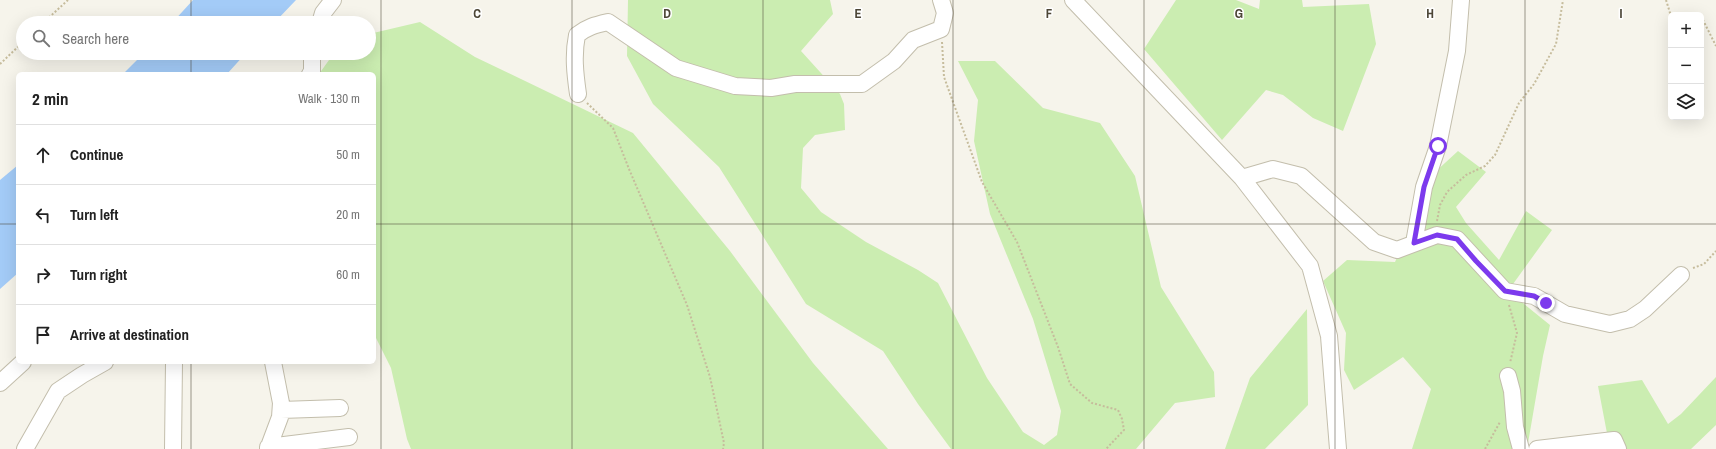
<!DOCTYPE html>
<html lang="en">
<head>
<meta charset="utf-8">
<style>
	:root { --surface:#fff; --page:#f6f6f6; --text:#222; --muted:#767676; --line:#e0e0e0 }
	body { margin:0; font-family:"Archivo Narrow",sans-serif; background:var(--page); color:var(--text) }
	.controls { position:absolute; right:12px; top:12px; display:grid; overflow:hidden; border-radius:6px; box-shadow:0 4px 16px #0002 }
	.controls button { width:36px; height:36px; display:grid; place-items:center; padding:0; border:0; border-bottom:1px solid var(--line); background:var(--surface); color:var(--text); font:20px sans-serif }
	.stop { position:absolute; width:12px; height:12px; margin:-9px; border:3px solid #7c3aed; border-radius:50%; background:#fff }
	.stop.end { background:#7c3aed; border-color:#fff; box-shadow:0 1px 4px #0008 }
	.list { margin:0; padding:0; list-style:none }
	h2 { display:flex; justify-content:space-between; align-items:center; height:52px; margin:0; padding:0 16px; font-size:17px }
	h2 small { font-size:13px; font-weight:400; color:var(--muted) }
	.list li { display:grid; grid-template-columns:26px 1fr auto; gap:12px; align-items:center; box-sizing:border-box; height:60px; padding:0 16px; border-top:1px solid var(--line) }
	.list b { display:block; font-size:15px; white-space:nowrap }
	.list em { font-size:13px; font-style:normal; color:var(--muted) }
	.icon { flex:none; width:22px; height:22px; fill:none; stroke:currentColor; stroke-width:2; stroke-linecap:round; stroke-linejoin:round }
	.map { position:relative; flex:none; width:1716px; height:449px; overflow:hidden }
	.search { position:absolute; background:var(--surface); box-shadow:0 4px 16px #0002; left:16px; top:16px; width:360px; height:44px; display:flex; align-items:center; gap:10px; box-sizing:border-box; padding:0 14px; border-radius:22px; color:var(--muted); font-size:15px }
	.panel { position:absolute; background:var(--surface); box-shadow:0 4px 16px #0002; left:16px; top:72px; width:360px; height:292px; border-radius:6px }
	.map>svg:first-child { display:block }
	.green { fill:#cbedb1 }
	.water { fill:#a3cbf7 }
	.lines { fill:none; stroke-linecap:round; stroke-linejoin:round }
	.minor-casing { stroke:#c3beac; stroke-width:18 }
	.path { stroke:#c6bc9c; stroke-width:2; stroke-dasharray:2 2; stroke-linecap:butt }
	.minor { stroke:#fff; stroke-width:16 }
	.route { stroke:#7c3aed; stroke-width:5 }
	.grid { fill:none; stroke:#4c4637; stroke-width:1; stroke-opacity:0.55 }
	.grid-label { font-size:13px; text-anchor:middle; font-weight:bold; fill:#4c4637; stroke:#fff; stroke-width:3; stroke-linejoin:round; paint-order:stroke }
</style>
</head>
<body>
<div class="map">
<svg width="1716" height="449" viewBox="0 0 1716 449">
	<rect width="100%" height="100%" fill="#f6f4eb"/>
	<path class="green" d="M628,0H830L833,14L801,51L840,94L844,104L845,130L815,135L803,148L801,188L821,212L866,242L918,270L938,283L987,378L1023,432L1044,445L1057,435L1061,411L1033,319L990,214L974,141L978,100L958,61H995L1043,108L1100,123L1135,176L1161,287L1214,372L1215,397L1175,403L1136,449H951L918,404L883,351L806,304L719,167L653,104L627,56Z
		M1176,0H1236L1259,9L1260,0H1302L1303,7L1369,4L1376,44L1343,131L1313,118L1283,95L1266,90L1222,140L1144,49Z
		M420,22L475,57L633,133L730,251L813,363L888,449H411L407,439L391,368L374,334V74H319L334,53H369V34Z
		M1458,151L1486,172L1456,207L1466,223L1499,260L1526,211L1552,230L1508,291L1550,325L1543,356L1527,449H1412L1431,389L1403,357L1354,390L1344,370L1346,333L1323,281L1347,260L1395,262L1433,174Z
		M1307,309L1308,405L1265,449H1225L1250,378Z
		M1716,377V425L1691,449H1610L1598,386L1642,380L1668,424L1681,414Z"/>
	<path class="water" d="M193,0H296L274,23H172Z
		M144,53H246L227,74H123Z
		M18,165V273L0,289V180Z"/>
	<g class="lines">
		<defs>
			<path id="minor" d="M1073,0L1242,178L1310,266L1329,336L1338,449
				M320,23L323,13L333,0
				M310,74L312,73V53
				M578,94C575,73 573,55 577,35C587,27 595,25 608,22L676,68L735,86L771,88L795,84H862L894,61L913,40L941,29L945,13L941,0
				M1242,178L1273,169L1301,176L1374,242L1397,250L1437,235L1457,239L1505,291L1534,296L1565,314L1610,324L1630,319L1645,309L1681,275
				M1414,243L1424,187L1438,146L1457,51L1461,0
				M1508,376L1512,391L1515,427L1521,449
				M0,383L23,362
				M281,410L340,408
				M268,447L349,437
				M25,449L58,391L82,375L105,362
				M173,449L174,362
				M268,449L280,417L281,403L273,362
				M1537,449L1614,440L1618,449"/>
		</defs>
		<use href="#minor" class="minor-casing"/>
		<path class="path" d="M1666,0L1671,16
			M1701,16L1716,46
			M43,23L68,0
			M942,42L944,77L982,182L1017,242L1058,347L1070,384L1092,403L1118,410L1122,419L1124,430L1106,449
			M0,64L23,42
			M587,103L613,128L629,169L687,305L710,377L724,443L723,449
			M1437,221L1440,205L1447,192L1466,175L1485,166L1495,155L1519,103L1534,84L1556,44L1563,0
			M1693,268L1704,264L1716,251
			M1509,305L1517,333L1510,363
			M1485,449L1500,422"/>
		<use href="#minor" class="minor"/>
	</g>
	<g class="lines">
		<path class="route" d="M1438,146L1424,187L1414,243L1437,235L1457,239L1476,261L1505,291L1534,296L1546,303"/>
	</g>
	<path class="grid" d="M191,0V23M381,0V449M572,0V449M763,0V449M953,0V449M1144,0V449M1335,0V449M1525,0V449M191,53V74M0,224H18M374,224H1716M191,362V449"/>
	<g class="grid-label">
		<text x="477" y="18">C</text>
		<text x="667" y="18">D</text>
		<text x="858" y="18">E</text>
		<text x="1049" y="18">F</text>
		<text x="1239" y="18">G</text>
		<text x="1430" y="18">H</text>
		<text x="1621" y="18">I</text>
	</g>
</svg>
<div class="controls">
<button>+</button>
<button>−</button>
<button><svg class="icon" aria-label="layers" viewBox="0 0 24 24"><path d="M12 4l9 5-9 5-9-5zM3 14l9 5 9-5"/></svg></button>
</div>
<div class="stop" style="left:1438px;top:146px"></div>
<div class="stop end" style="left:1546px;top:303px"></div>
<div class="search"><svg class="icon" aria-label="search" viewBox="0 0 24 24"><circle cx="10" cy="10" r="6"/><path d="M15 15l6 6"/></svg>Search here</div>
<section class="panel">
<h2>2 min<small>Walk · 130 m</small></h2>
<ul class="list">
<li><svg class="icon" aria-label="ahead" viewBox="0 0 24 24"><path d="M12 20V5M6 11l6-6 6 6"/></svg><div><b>Continue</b></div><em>50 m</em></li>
<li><svg class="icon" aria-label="left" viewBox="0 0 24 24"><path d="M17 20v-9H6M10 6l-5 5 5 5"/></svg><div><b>Turn left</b></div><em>20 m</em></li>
<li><svg class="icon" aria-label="right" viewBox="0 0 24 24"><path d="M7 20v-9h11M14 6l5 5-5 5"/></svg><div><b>Turn right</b></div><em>60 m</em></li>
<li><svg class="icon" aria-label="arrive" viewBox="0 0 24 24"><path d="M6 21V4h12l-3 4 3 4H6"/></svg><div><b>Arrive at destination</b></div></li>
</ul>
</section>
</div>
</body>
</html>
